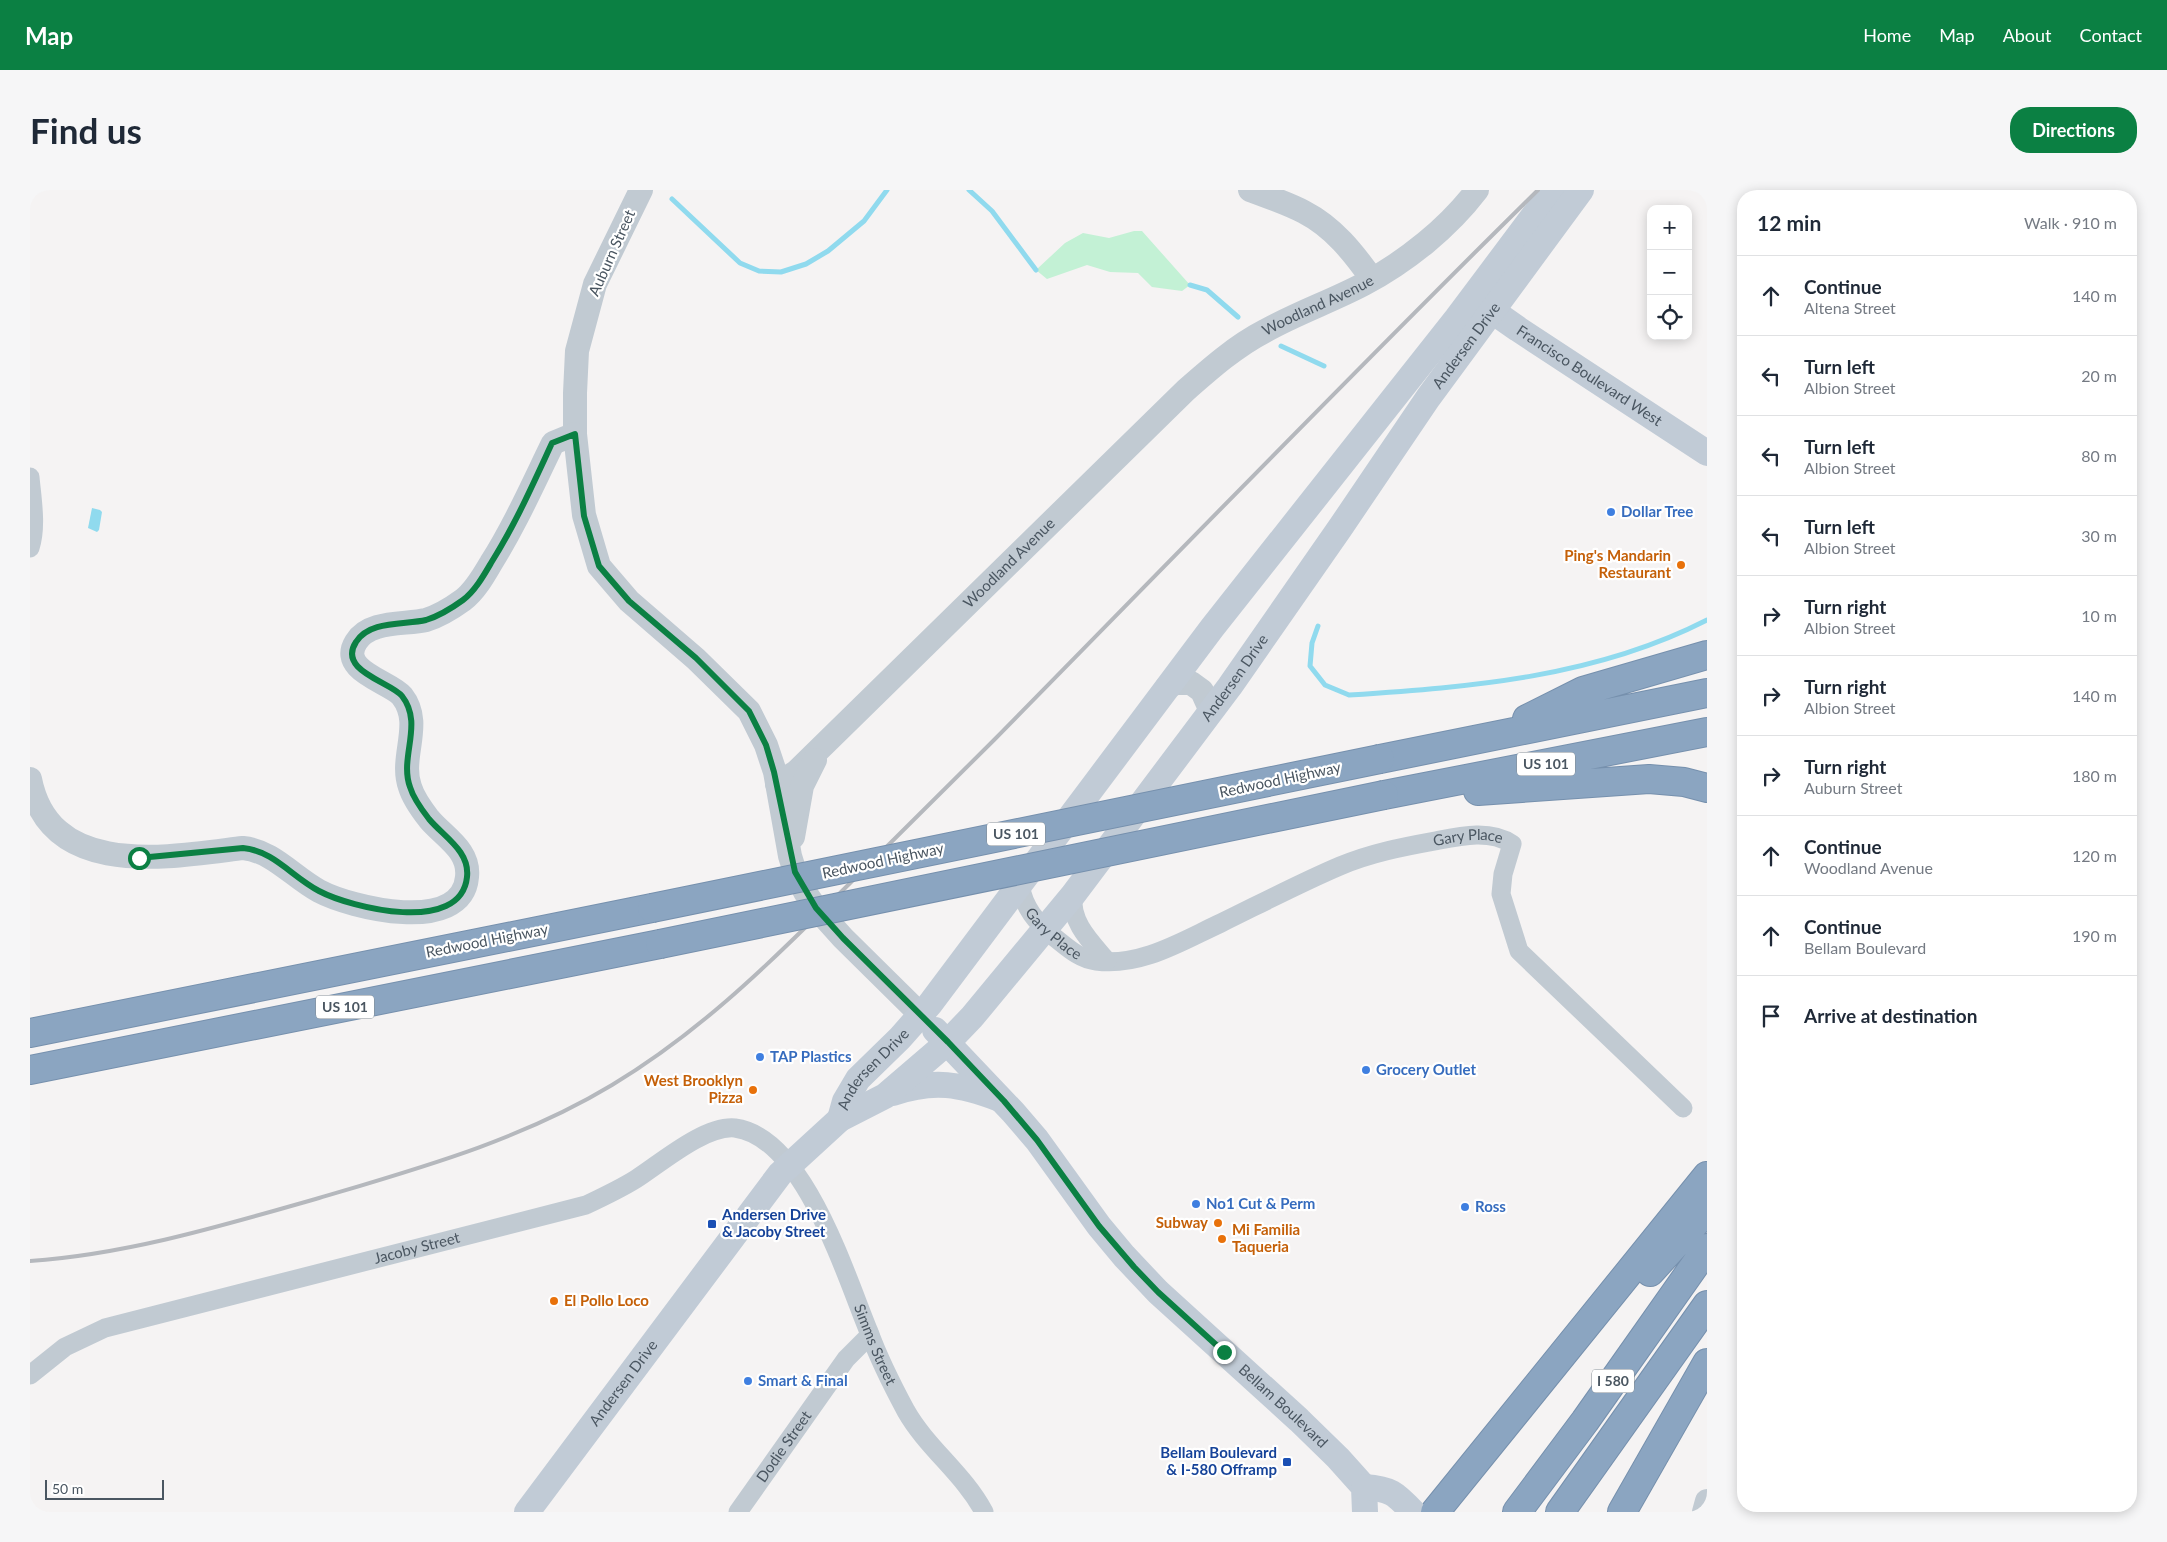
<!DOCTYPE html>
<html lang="en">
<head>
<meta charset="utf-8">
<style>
	:root { --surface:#fff; --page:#f6f6f7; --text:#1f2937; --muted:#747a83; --line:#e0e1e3; --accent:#0b8043 }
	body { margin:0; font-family:Lato,sans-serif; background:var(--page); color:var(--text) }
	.controls { position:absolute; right:15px; top:15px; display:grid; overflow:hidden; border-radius:10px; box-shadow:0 2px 12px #0003 }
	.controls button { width:45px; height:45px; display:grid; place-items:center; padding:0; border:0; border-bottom:1px solid var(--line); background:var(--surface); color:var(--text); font:25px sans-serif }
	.scale { position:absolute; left:15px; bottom:12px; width:119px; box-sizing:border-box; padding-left:5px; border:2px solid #4a5661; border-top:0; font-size:14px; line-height:18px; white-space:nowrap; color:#4a5661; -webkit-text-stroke:4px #fff; paint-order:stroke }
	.stop { position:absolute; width:15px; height:15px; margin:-11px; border:4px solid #0b8043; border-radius:50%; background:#fff }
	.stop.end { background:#0b8043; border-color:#fff; box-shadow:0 1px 5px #0008 }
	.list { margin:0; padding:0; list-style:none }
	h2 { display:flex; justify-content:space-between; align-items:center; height:65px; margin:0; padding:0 20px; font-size:21px }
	h2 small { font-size:16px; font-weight:400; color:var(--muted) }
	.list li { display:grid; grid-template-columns:32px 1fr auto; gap:15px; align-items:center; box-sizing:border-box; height:80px; padding:0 20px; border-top:1px solid var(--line) }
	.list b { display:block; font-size:19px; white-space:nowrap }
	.list p { margin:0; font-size:16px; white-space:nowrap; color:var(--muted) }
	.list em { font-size:16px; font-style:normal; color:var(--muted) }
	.icon { flex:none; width:28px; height:28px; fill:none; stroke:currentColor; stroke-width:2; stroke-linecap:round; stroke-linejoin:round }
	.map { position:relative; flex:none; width:1677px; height:1322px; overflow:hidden; border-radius:20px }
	header { display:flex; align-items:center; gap:30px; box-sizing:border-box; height:70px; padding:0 25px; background:var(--accent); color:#fff }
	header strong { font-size:24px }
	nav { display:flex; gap:28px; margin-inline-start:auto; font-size:18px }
	.intro { display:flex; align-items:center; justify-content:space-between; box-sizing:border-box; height:120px; padding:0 30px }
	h1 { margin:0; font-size:35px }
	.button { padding:12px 22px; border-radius:20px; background:var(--accent); color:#fff; font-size:18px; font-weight:700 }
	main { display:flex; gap:30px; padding:0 30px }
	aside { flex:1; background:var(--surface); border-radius:20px; box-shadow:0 2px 12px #0003 }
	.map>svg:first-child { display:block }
	.green { fill:#c3f1d5 }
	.water { fill:#90daee }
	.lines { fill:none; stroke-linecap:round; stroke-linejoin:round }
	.stream { stroke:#90daee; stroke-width:5 }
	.motorway-casing { stroke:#7690ad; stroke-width:30 }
	.minor { stroke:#c1cad2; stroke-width:19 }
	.tertiary { stroke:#c1cad2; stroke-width:24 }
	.secondary { stroke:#c1cbd6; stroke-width:26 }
	.motorway { stroke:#8ba5c1; stroke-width:28 }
	.rail { stroke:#b5b8bd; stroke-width:4 }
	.motorway-bridge-casing { stroke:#7690ad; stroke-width:30; stroke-linecap:butt }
	.motorway-bridge { stroke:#8ba5c1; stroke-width:28 }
	.route { stroke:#0b8043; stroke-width:6 }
	.shop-dot { fill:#3f7fe0; stroke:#fff; stroke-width:2 }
	.food-dot { fill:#e8710a; stroke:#fff; stroke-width:2 }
	.transit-dot { fill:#1a4fb4; stroke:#fff; stroke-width:2 }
	.labels { text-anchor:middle; stroke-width:4.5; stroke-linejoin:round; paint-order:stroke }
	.shield { fill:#fff; stroke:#808990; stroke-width:1 }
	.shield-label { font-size:14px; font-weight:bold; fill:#4a5661 }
	.street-label { font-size:15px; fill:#4a5661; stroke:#fff }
	.shop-label { font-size:15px; font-weight:bold; fill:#366cbe; stroke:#fff; text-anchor:start }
	.food-label { font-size:15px; font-weight:bold; fill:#c56008; stroke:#fff; text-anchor:end }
	.transit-label { font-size:15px; font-weight:bold; fill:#164399; stroke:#fff; text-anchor:start }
</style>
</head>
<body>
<header>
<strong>Map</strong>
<nav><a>Home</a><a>Map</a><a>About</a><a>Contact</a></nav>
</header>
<div class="intro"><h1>Find us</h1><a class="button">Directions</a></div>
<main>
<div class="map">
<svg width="1677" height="1322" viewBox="0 0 1677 1322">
	<rect width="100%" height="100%" fill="#f5f3f3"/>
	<path class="green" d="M1104,41H1112L1160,95L1152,101L1122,97L1108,83L1080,82L1057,75L1017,89L1006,80L1035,53L1053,43L1079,48Z"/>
	<path class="water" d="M62,318L70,320L72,322L69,340L67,342L58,338Z"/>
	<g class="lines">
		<path class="stream" d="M939,0L962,21L1006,80
			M642,9L710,73L729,81L751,82L776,74L798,61L834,31L857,0
			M1160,95L1177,100L1208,127
			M1251,156L1294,176
			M1288,436L1282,453L1280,476L1295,495L1319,505C1442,497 1566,487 1677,430"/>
		<defs>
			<path id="motorway" d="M1497,529L1553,501L1677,465
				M1350,569L1677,503
				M1448,601L1619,589L1654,592L1677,598
				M1354,605L1677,542
				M0,843L622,718
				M0,880L630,754
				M1620,1082L1677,1020
				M1405,1322L1677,986
				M1487,1322L1555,1231L1677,1058
				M1530,1322L1677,1115
				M1592,1322L1677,1173"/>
		</defs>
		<use href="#motorway" class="motorway-casing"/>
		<g class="minor">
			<path d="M0,287C2,309 7,337 0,358"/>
			<path id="s1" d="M990,695C994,718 1006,732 1024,747C1037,757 1049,769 1066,771C1111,777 1152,751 1191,733C1230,714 1270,693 1310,676C1341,663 1372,657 1405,651C1430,646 1460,639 1482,654L1473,684L1471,704L1489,761L1653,918"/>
			<path d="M1043,705C1040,732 1060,751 1077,771"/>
			<path id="s2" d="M0,1185L35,1157L75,1138L556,1015C573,1007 590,999 606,989C631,973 675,935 705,938C774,947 816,1087 839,1142C849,1169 862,1195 876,1221C897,1258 934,1284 954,1322"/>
			<path id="s3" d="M708,1322L816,1169L840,1145"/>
		</g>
		<g class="tertiary">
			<path d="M611,0L565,94L547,161L545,203V244L554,325L569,376L599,411L666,469L719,521L736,555L745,582L760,666L765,682L775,702L786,718L813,748L891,825"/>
			<path d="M1220,0C1238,7 1257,13 1274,22C1303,37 1323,62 1342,89"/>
			<path d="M1137,497L1146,493H1161L1172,501L1181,521"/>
			<path d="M0,589C20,690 139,667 213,658C243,661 263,687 289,701C321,718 432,745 437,687C440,660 414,647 399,629C392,620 383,607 380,597C369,567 394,534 372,506C361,492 308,481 326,452C339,430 375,435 396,430C409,426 422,418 433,410C445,401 454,385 461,373C485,335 503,294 523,253L545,244"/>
			<path id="s4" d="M747,594L766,582L1156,200C1181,178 1206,156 1235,141C1267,123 1302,111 1334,94C1377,71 1418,38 1447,0"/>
			<path d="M763,647L772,596L785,570"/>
			<path d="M1674,1322L1677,1311"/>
		</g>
		<g class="secondary">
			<path id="s5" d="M1448,111L1488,139L1677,263"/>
			<path id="s6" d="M905,840L983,922L1007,950L1069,1036L1094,1066L1128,1102L1269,1230L1308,1268L1334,1297L1335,1322"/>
			<path d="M863,903C904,889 930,894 970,909"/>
			<path id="s7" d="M810,929L815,911L828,889L870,848L900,814L1182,438L1427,128L1523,0"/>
			<path d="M1334,1297C1361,1299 1365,1303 1383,1322"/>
			<path id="s8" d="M497,1322L750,984L810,929L855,906L918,852L942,827L1043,705L1200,496L1310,338L1398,208L1551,0"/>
		</g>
		<use href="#motorway" class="motorway"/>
		<path class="rail" d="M0,1071C99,1064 194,1035 289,1008C390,978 491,950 582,895C665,845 733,780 801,712C856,658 910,604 964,550C1145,366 1324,181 1508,0"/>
		<defs>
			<path id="motorway-bridge" d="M622,718L1350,569
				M630,754L1354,605"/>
		</defs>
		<use href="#motorway-bridge" class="motorway-bridge-casing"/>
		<use href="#motorway-bridge" class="motorway-bridge"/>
	</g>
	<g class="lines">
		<path class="route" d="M109,668L213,658C244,661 262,687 289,701C321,718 431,745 437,687C440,661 414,647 399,629C392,620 383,607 380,597C369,567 394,534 372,506C361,492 307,481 326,452C339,430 375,435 396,430C409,426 422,418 433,410C445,401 454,385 461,373C485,335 503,294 522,253L545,244L554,326L569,376L599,411L666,468L719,521L736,555L744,582L765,682L786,718L813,748L918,852L974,911L1007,950L1069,1036L1104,1077L1128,1102L1194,1162"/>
	</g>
	<g class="shop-dot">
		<circle cx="1581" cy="322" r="5"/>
		<circle cx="730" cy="867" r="5"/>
		<circle cx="1336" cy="880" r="5"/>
		<circle cx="1166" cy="1014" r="5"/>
		<circle cx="1435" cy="1017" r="5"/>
		<circle cx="718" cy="1191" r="5"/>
	</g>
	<g class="food-dot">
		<circle cx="1651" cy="375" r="5"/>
		<circle cx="723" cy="900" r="5"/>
		<circle cx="1188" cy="1033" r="5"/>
		<circle cx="1192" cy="1049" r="5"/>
		<circle cx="524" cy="1111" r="5"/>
	</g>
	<g class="transit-dot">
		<rect x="677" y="1029" width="10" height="10" rx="2.5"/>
		<rect x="1252" y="1267" width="10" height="10" rx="2.5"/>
	</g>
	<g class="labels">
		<g class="shield">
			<rect x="1487" y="562.5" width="58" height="23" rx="4"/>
			<rect x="957" y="632.5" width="58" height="23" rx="4"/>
			<rect x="286" y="805.5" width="58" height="23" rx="4"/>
			<rect x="1562" y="1179.5" width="42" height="23" rx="4"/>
		</g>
		<g class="shield-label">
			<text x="1516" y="579">US 101</text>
			<text x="986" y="649">US 101</text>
			<text x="315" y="822">US 101</text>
			<text x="1583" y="1196">I 580</text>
		</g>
		<g class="street-label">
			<text transform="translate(582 63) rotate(-66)" y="5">Auburn Street</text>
			<text dy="5" stroke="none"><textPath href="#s4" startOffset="726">Woodland Avenue</textPath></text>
			<text dy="5" stroke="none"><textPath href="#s8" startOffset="1506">Andersen Drive</textPath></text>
			<text dy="5" stroke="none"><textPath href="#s5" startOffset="134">Francisco Boulevard West</textPath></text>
			<text dy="5" stroke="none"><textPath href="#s4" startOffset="321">Woodland Avenue</textPath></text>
			<text dy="5" stroke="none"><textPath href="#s8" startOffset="1101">Andersen Drive</textPath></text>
			<text transform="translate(1250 590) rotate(-12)" y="5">Redwood Highway</text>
			<text dy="5" stroke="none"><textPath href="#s1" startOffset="509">Gary Place</textPath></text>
			<text transform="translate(853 671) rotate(-12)" y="5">Redwood Highway</text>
			<text dy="5" stroke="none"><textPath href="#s1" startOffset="61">Gary Place</textPath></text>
			<text transform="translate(457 751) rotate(-11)" y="5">Redwood Highway</text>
			<text dy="5" stroke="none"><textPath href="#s7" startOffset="61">Andersen Drive</textPath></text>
			<text dy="5" stroke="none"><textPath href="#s2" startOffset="411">Jacoby Street</textPath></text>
			<text dy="5" stroke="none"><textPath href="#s2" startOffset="1022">Simms Street</textPath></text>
			<text dy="5" stroke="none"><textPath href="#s8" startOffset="161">Andersen Drive</textPath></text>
			<text dy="5" stroke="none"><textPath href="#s6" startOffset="514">Bellam Boulevard</textPath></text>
			<text dy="5" stroke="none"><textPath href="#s3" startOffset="80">Dodie Street</textPath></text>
		</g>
		<g class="shop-label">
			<text x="1591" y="327">Dollar Tree</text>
			<text x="740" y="872">TAP Plastics</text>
			<text x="1346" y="885">Grocery Outlet</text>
			<text x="1176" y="1019">No1 Cut &amp; Perm</text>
			<text x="1445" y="1022">Ross</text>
			<text x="728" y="1196">Smart &amp; Final</text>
		</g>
		<g class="food-label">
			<text x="1641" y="371">Ping's Mandarin<tspan x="1641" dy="17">Restaurant</tspan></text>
			<text x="713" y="896">West Brooklyn<tspan x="713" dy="17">Pizza</tspan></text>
			<text x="1178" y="1038">Subway</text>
			<text x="1202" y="1045" text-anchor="start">Mi Familia<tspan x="1202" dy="17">Taqueria</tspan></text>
			<text x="534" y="1116" text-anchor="start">El Pollo Loco</text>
		</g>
		<g class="transit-label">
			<text x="692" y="1030">Andersen Drive<tspan x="692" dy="17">&amp; Jacoby Street</tspan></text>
			<text x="1247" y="1268" text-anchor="end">Bellam Boulevard<tspan x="1247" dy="17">&amp; I-580 Offramp</tspan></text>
		</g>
	</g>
</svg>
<div class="controls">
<button>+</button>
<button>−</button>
<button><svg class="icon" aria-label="locate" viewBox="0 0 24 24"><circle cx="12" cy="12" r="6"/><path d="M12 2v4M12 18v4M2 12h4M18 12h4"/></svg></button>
</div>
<div class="scale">50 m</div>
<div class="stop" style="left:109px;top:668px"></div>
<div class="stop end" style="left:1194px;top:1162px"></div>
</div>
<aside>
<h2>12 min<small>Walk · 910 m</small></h2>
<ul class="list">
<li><svg class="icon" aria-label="ahead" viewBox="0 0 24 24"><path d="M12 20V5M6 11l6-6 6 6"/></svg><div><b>Continue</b><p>Altena Street</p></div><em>140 m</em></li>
<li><svg class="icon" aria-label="left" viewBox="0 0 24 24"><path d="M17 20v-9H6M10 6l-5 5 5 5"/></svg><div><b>Turn left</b><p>Albion Street</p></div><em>20 m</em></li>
<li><svg class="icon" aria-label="left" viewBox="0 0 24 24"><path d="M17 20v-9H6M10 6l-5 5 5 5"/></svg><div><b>Turn left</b><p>Albion Street</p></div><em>80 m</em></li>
<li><svg class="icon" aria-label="left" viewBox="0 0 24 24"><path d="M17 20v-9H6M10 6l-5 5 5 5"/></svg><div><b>Turn left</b><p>Albion Street</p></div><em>30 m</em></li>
<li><svg class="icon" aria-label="right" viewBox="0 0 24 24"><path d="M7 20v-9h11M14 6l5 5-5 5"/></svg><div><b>Turn right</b><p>Albion Street</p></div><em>10 m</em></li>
<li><svg class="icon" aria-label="right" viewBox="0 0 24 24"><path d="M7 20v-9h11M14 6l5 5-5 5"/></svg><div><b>Turn right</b><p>Albion Street</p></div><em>140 m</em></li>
<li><svg class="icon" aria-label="right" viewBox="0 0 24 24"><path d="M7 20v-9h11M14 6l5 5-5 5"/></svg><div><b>Turn right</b><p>Auburn Street</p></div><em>180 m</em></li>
<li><svg class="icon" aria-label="ahead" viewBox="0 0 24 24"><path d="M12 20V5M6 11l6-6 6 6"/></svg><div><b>Continue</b><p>Woodland Avenue</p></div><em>120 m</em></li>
<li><svg class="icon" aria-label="ahead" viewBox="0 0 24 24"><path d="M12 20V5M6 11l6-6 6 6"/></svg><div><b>Continue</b><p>Bellam Boulevard</p></div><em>190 m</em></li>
<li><svg class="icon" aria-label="arrive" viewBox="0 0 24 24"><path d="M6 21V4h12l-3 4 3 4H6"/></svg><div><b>Arrive at destination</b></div></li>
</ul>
</aside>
</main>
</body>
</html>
